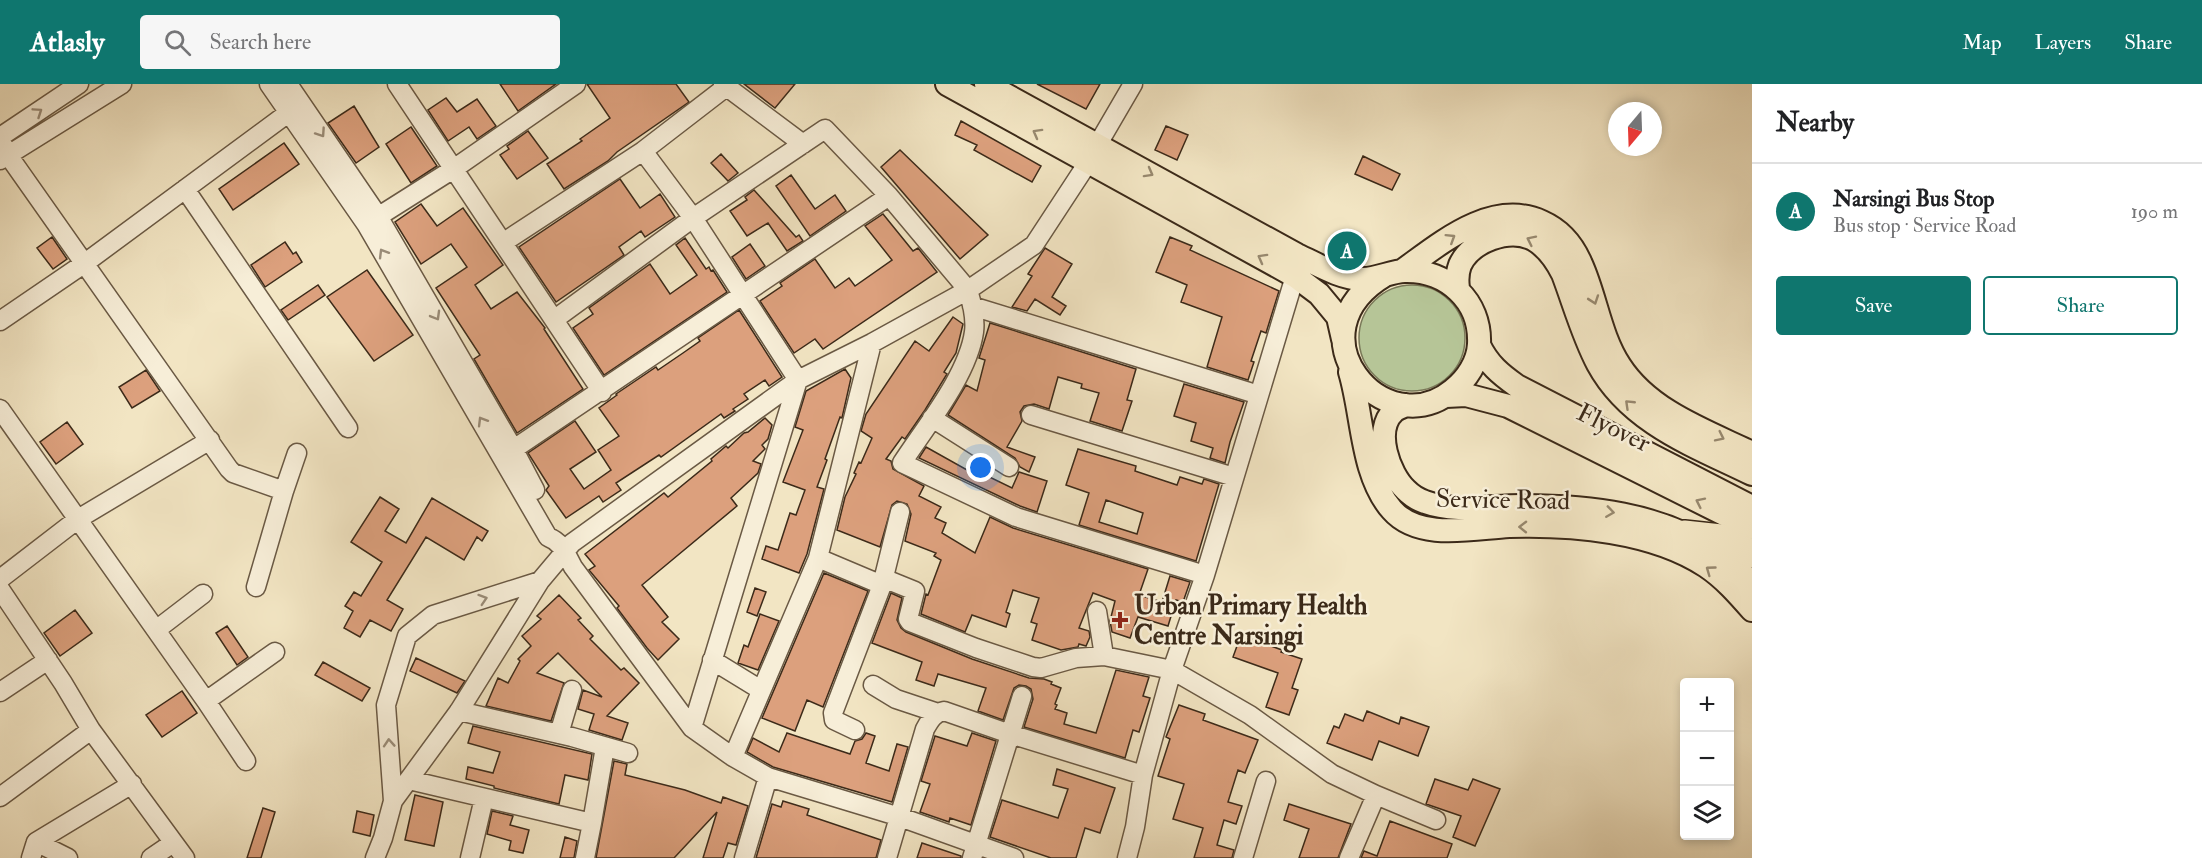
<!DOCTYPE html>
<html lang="en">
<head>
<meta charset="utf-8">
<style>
	:root { --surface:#fff; --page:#f6f6f6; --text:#202124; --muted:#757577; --line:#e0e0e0; --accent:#0f766e }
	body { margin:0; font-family:"IM FELL Double Pica",serif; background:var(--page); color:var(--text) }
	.controls { position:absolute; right:18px; bottom:18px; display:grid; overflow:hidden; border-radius:6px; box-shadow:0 3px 9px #0003 }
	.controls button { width:54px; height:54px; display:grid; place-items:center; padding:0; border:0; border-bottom:2px solid var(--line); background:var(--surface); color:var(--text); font:30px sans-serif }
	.compass { position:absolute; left:1608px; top:18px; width:54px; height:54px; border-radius:50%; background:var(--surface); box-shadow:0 3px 9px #0003; rotate:199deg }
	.you { position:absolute; left:981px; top:384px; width:21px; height:21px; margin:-15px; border:4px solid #fff; border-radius:50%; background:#1a73e8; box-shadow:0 0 0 9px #1a73e833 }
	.badge { display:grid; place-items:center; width:39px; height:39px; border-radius:50%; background:var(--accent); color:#fff; font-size:20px; font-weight:700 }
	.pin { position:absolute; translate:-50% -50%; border:3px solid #fff; box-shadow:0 2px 6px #0006 }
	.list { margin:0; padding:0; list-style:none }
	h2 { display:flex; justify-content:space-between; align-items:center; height:78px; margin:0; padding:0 24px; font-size:26px }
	h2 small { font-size:20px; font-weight:400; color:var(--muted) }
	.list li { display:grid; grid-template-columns:39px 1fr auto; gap:18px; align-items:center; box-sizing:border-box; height:96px; padding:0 24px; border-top:2px solid var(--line) }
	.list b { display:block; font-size:22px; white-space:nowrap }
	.list p { margin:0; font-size:20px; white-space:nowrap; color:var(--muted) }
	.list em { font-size:20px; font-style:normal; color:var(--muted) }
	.actions { display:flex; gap:12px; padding:18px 24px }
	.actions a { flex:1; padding:14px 0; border:2px solid var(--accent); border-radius:6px; text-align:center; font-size:21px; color:var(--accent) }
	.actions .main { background:var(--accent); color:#fff }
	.icon { flex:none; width:33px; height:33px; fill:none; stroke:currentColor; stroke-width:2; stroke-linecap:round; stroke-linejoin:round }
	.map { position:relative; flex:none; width:1752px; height:774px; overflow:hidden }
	header { display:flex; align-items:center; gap:36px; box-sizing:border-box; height:84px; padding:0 30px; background:var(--accent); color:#fff }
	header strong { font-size:28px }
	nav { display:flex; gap:33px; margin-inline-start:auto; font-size:21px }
	.search { width:420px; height:54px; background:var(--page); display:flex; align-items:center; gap:15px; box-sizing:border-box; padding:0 21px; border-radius:6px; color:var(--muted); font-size:22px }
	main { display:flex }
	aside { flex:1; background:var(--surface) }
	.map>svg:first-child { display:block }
	.green { fill:#b6c597; stroke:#797858; stroke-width:1.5 }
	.building { fill:#dca07d; stroke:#3c2a19; stroke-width:1.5; fill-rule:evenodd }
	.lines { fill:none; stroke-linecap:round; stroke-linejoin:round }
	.minor-casing { stroke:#6a5944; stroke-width:21 }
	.major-casing { stroke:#3c2a19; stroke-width:26 }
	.highway-casing { stroke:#3c2a19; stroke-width:30 }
	.minor { stroke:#f7eed8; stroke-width:18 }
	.major { stroke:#f2e5c3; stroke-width:22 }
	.highway { stroke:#f2e5c3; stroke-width:27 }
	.oneway { stroke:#9a8c78 }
	.oneway2 { stroke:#97886e }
	.poi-dot { fill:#8f2418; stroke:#f7eed8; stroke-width:2 }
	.labels { text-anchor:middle; stroke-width:5; stroke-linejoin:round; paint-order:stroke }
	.street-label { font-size:26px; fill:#3c2a19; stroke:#f7eed8 }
	.poi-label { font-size:26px; font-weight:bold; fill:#3c2a19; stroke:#f7eed8; text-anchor:start }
</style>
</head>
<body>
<header>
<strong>Atlasly</strong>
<div class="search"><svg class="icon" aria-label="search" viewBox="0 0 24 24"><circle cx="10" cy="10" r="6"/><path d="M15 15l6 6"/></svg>Search here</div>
<nav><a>Map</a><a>Layers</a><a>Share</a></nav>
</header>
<main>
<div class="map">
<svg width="1752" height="774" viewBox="0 0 1752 774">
	<rect width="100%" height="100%" fill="#f2e5c3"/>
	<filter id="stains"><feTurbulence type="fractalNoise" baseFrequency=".00333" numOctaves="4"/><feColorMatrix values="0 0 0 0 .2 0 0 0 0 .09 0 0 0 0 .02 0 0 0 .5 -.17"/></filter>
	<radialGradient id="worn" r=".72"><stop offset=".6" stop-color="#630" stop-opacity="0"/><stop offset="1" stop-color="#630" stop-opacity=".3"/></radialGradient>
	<path class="green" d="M1359 254a53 53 0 1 1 106 0a53 53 0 1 1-106 0Z"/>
	<path class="building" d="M500,0H556L518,27Z
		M587,0H676L689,18L617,68L608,77L564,105L547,80L582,57L580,55L610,34Z
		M744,0H795L775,24Z
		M1037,0H1100L1086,25Z
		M446,14L457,28L477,15L496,42L477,55L469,43L448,57L428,26Z
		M354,22L379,63L356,79L328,39Z
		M961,37L1041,82L1032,98L974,66L977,61L955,51Z
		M1166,42L1188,51L1177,76L1155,66Z
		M411,43L437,82L411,99L386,60Z
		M528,47L548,74L517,95L500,71L509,65L507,62Z
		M284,59L299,80L233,126L219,105Z
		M900,66L988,151L960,175L881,83Z
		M721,70L738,89L728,97L711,79Z
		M1363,72L1400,90L1392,106L1355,90Z
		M791,91L815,125L835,111L846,127L810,152L776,102Z
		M620,95L640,124L660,110L675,133L645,153L641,147L619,163L624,171L556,218L519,163Z
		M754,106L796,153L799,151L803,157L787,167L768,139L747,152L730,127L747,116L745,113Z
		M421,120L437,142L463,124L503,181L475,201L491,225L517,208L545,244L544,245L583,305L517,349L474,275L480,271L436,204L467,183L451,160L421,180L395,138Z
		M883,130L913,167L918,164L937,188L823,265L815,255L794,269L760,217L782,202L780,199L815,175L835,204L849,194L855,202L892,176L865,142Z
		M52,153L67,175L53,185L37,164Z
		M1170,153L1192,162L1190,166L1279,207L1266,249L1261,247L1251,277L1254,278L1248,296L1207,283L1222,233L1181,218L1187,201L1156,188Z
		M685,154L706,185L709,183L711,187L713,186L727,208L604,291L573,244L593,230L589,224L650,180L670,210L697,191L676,161Z
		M285,158L293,170L296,168L302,178L265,203L251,181Z
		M750,160L765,182L746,195L732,173Z
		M1045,164L1072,180L1052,213L1066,222L1060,231L1035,215L1027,227L1012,223L1032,192L1028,190Z
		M367,186L413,251L374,277L327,213Z
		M318,201L325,211L288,236L281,226Z
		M739,226L782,293L769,302L765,296L744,310L748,315L733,325L735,327L724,334L721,330L661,373L659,371L616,399L621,406L603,418L599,412L566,434L546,406L549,402L528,369L575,337L596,368L570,385L584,405L611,386L598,366L619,352L599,324L617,311L616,310L656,283L658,286L683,269L700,257L698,254Z
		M953,233L963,240L956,269L944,288L947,290L925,326L905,355L902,353L886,375L891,377L893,385L924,402L919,412L941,423L935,434L946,439L942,449L975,469L990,433L1013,444L1148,485L1139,511L1162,518L1170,492L1190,498L1183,518L1176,516L1168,542L1138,533L1130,554L1112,548L1110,537L1115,517L1093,509L1079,544L1089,547L1090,553L1086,562L1079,560L1078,563L1061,566L1032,556L1037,540L1031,538L1039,514L1013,506L1006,528L1010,530L1006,543L972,531L965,548L921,530L926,510L928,511L941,476L934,472L936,469L905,457L911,430L907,420L897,417L892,421L880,463L837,446L845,413L856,390L854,389L859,378L861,379L872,354L861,347L866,330L915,257L929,267Z
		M990,239L1136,285L1127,316L1132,317L1122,347L1090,337L1099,309L1081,304L1082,300L1058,293L1049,325L1034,320L1024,322L1020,328L1022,337L1007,363L1035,373L1029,388L1020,383L1015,374L948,331L966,301L977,307L985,276L979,274Z
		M845,285L851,294L842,334L840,333L825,375L827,376L817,403L824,405L807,470L799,489L762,475L766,462L778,466L790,429L796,431L805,406L783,398L803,346L795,343L806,307Z
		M146,286L160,307L132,324L119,303Z
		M1184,300L1244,318L1230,358L1225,379L1210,374L1213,364L1191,357L1196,339L1174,332Z
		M765,334L772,341L768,355L762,361L765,365L753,377L761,380L758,389L731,414L737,422L642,501L668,533L662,538L679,555L658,576L647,564L617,524L619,522L589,486L595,482L585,470L664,409L668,413L712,377L711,375L726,362L728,364L744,349L748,348Z
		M67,338L83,360L56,380L40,358Z
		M926,363L967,386L969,383L1012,404L1019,388L1047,397L1037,428L1020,422L919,374Z
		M1078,365L1136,382L1135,387L1177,401L1180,393L1202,400L1204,395L1219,400L1196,477L1079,441L1089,409L1066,401ZM1106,416L1143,429L1137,450L1099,438Z
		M380,413L399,425L385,447L406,459L432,414L488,447L482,457L477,453L464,476L426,453L387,516L403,525L391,547L370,536L360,553L344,544L353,527L345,522L354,508L361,512L382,478L351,458Z
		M824,489L868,507L823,623L807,616L795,647L762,634Z
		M755,504L766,508L757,532L747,528Z
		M891,509L902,514L897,536L901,544L906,548L972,575L1029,594L1044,595L1052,598L1051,600L1061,604L1055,620L1057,621L1055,625L1067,629L1064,640L1096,649L1116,586L1149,593L1143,612L1150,614L1139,648L1133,646L1125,674L1024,643L1033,615L1031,605L1026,602L1019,601L1014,604L1003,636L978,627L986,604L938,590L934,602L916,596L922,578L872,559Z
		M559,511L581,534L578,536L593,552L590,555L621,586L624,584L639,599L607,632L628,639L622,656L589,646L594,630L578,625L583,606L602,613L558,569L537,589L564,599L551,637L486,622L498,594L508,599L520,577L518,575L531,562L522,552L541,535L537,532Z
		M75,526L92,549L60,572L44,549Z
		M760,530L779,537L758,586L738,579L744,561L748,563Z
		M227,542L248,573L237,581L216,549Z
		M1241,551L1282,566L1281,568L1302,575L1292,604L1298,606L1289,631L1266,623L1278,589L1233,573Z
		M416,574L465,597L457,609L410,587Z
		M323,578L370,604L362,617L315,591Z
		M182,607L197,629L162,653L146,631Z
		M1179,621L1205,630L1203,636L1258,656L1245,689L1238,686L1228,718L1242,722L1236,740L1224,736L1217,761L1234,766L1232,774H1194L1203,744L1173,735L1184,700L1158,692L1170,655L1166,653Z
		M1367,627L1399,640L1401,633L1429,643L1418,672L1379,657L1372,676L1327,659L1334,642L1339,644L1345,630L1363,637Z
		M473,642L592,670L588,696L565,691L559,720L494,704V702L466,695L468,683L493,689L500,668L468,659Z
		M787,649L850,670L855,657L862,655L866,649L875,652L866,679L889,687L897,660L908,663L892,718L773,683L747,668L753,654L779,668Z
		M972,649L996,657L971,741L950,734L949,738L920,728L930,700L921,697L935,652L967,662Z
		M614,677L627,680L625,691L685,706L721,719L723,713L748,722L736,761L728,759L723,774H703L717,728L674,774H596Z
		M1057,685L1115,704L1100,749L1085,744L1076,774H1051L990,753L1002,716L1058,734L1068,705L1053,701Z
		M1435,695L1468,706L1473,695L1500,705L1475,762L1453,753L1461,732L1426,720Z
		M415,711L443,718L434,762L405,756Z
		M783,717L809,725L807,731L881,756L876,774H756L772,720L781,723Z
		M1289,720L1351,740L1338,774H1299L1309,745L1284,736Z
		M263,724L275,728L261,774H247Z
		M357,727L374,731L370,752L353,748Z
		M492,727L513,732L510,741L529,746L523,769L509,766L511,757L487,750Z
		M1390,737L1452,760L1447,774H1361L1364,767L1377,772Z
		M565,753L577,757L574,774H560Z
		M922,759L961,772V774H917Z"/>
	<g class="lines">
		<defs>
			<path id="minor" d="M269,0L366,140L548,453C562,458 566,470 573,483L692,644L733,673L768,693L900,733L1014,774
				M288,0L378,132L514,366L535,406
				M397,0L602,308
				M723,0L803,60
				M0,53L79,0
				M0,55L8,71L229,385L233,389L284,407L256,503
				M1098,60L1133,0
				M643,67L693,134L798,296L692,644
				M0,76L122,0
				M185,105L348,344
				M368,139L455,84L576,0
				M504,158L643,67L726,3
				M972,222L1259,311
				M555,235L693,134L825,45L889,112L968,206C972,219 976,234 974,248C968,291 926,342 902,379L1016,433L1205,491
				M0,237L85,179L299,21
				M0,325L206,617L275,568
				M1031,331L1234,393
				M932,334L1009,383
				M505,371L889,112
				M284,407L297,369
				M818,474L882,501L833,629L834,636L855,646
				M883,494L915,507L908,535L910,538L976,564L1033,583L1041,584L1076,574L1104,572L1172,586L1250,631L1332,690L1376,711L1349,774
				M0,495L78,435L210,356
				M882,501L900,428
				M0,505L63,599L91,646L185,774
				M1097,527L1104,572
				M156,546L203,510
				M712,576L761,606
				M873,601L896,615L938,629
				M0,608L48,576
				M206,617L246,677
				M459,627L572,653L628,669
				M559,650L572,606
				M733,673L818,474L872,259
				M409,696L592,739L585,774
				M1376,711L1436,736
				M0,713L91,646
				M393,717L459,627L540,497L572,459L798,296L872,259L968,206L1034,161L1089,77
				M592,739L605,663
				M36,758L68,774
				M31,774L36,758L132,700
				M151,774L173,759
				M375,774L383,754L393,717L386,621L407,552L433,531L540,497
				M470,774L484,714
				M744,774L768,693
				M887,774L925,645C930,636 934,629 944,627L1010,650L1143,691
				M972,774L1022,612
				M1127,774L1135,743L1143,691L1172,586L1205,491L1295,192
				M1243,774L1266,697"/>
			<path id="major" d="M947,0L1295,192L1319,210L1338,233L1343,255
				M986,0L1297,171C1317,180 1339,194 1361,195C1376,196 1391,187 1405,187C1447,186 1481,217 1479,260C1478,278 1467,295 1453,306C1384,363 1287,249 1385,191
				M1402,187C1441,159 1492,115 1542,138C1560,146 1573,161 1581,180C1596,213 1600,252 1620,282C1649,327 1706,347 1752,369
				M1458,204C1457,197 1457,189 1460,181C1471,157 1509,143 1533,155C1547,163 1556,176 1563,190C1574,219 1583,252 1598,280C1630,339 1695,362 1752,390
				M1479,261C1488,280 1500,290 1517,302L1752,423
				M1350,288C1363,331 1361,391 1392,426C1419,457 1473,444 1509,442C1572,440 1653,447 1706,482C1724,494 1738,510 1752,526
				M1446,312L1466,311L1508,322L1752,444
				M1406,321C1402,323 1396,325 1394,327C1373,346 1389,390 1406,406C1411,411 1419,416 1425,418C1455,429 1489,422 1521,422C1588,422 1660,429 1718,469C1730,477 1741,489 1752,499"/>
			<path id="highway" d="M1684,450L1721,454L1752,470"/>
		</defs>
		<use href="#minor" class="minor-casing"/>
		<use href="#major" class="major-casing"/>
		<use href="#highway" class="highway-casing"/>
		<use href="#minor" class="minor"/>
		<use href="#major" class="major"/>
		<use href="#highway" class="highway"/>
	</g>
	<defs><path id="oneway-chevron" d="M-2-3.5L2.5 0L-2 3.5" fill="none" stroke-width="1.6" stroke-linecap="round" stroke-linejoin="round" transform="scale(1.5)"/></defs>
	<g class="oneway">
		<use href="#oneway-chevron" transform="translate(38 28) rotate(-34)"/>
		<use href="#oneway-chevron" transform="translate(321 49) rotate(56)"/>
		<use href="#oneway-chevron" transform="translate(383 169) rotate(-121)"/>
		<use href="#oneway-chevron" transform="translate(436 232) rotate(60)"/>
		<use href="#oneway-chevron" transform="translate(482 337) rotate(-121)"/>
		<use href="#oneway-chevron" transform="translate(483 515) rotate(-18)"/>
		<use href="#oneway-chevron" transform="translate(389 659) rotate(-94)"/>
	</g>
	<g class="oneway2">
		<use href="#oneway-chevron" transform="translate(1037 49) rotate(-151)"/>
		<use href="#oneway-chevron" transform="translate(1149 89) rotate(29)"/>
		<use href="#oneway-chevron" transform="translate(1451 154) rotate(-32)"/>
		<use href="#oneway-chevron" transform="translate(1531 156) rotate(-154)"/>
		<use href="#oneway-chevron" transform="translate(1262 174) rotate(-151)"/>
		<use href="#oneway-chevron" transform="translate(1594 216) rotate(71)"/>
		<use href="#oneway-chevron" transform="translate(1629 320) rotate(-136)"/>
		<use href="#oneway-chevron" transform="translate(1720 353) rotate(26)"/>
		<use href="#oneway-chevron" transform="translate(1700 418) rotate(-154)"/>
		<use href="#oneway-chevron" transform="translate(1610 428) rotate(8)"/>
		<use href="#oneway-chevron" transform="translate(1523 443) rotate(-179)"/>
		<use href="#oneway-chevron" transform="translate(1710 486) rotate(-144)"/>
	</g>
	<path class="poi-dot" d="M1117 527h6v6h6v6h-6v6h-6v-6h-6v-6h6z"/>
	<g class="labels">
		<g class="street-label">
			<text transform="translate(1614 343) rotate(26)" y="9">Flyover</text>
			<text transform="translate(1503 415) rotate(1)" y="9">Service Road</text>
		</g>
		<g class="poi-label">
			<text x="1134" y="530">Urban Primary Health<tspan x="1134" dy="30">Centre Narsingi</tspan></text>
		</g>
	</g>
	<rect width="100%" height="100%" filter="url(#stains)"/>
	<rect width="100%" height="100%" fill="url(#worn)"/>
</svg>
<div class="controls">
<button>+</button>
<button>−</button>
<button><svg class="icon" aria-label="layers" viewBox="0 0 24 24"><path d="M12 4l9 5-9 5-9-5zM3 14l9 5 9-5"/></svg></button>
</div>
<svg class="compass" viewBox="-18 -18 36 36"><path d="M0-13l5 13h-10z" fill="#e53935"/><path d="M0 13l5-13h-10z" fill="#757577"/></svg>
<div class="you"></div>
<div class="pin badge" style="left:1347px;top:167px">A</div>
</div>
<aside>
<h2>Nearby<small></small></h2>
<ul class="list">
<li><span class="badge">A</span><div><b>Narsingi Bus Stop</b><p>Bus stop · Service Road</p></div><em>190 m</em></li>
</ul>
<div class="actions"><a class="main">Save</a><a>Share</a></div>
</aside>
</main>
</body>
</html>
